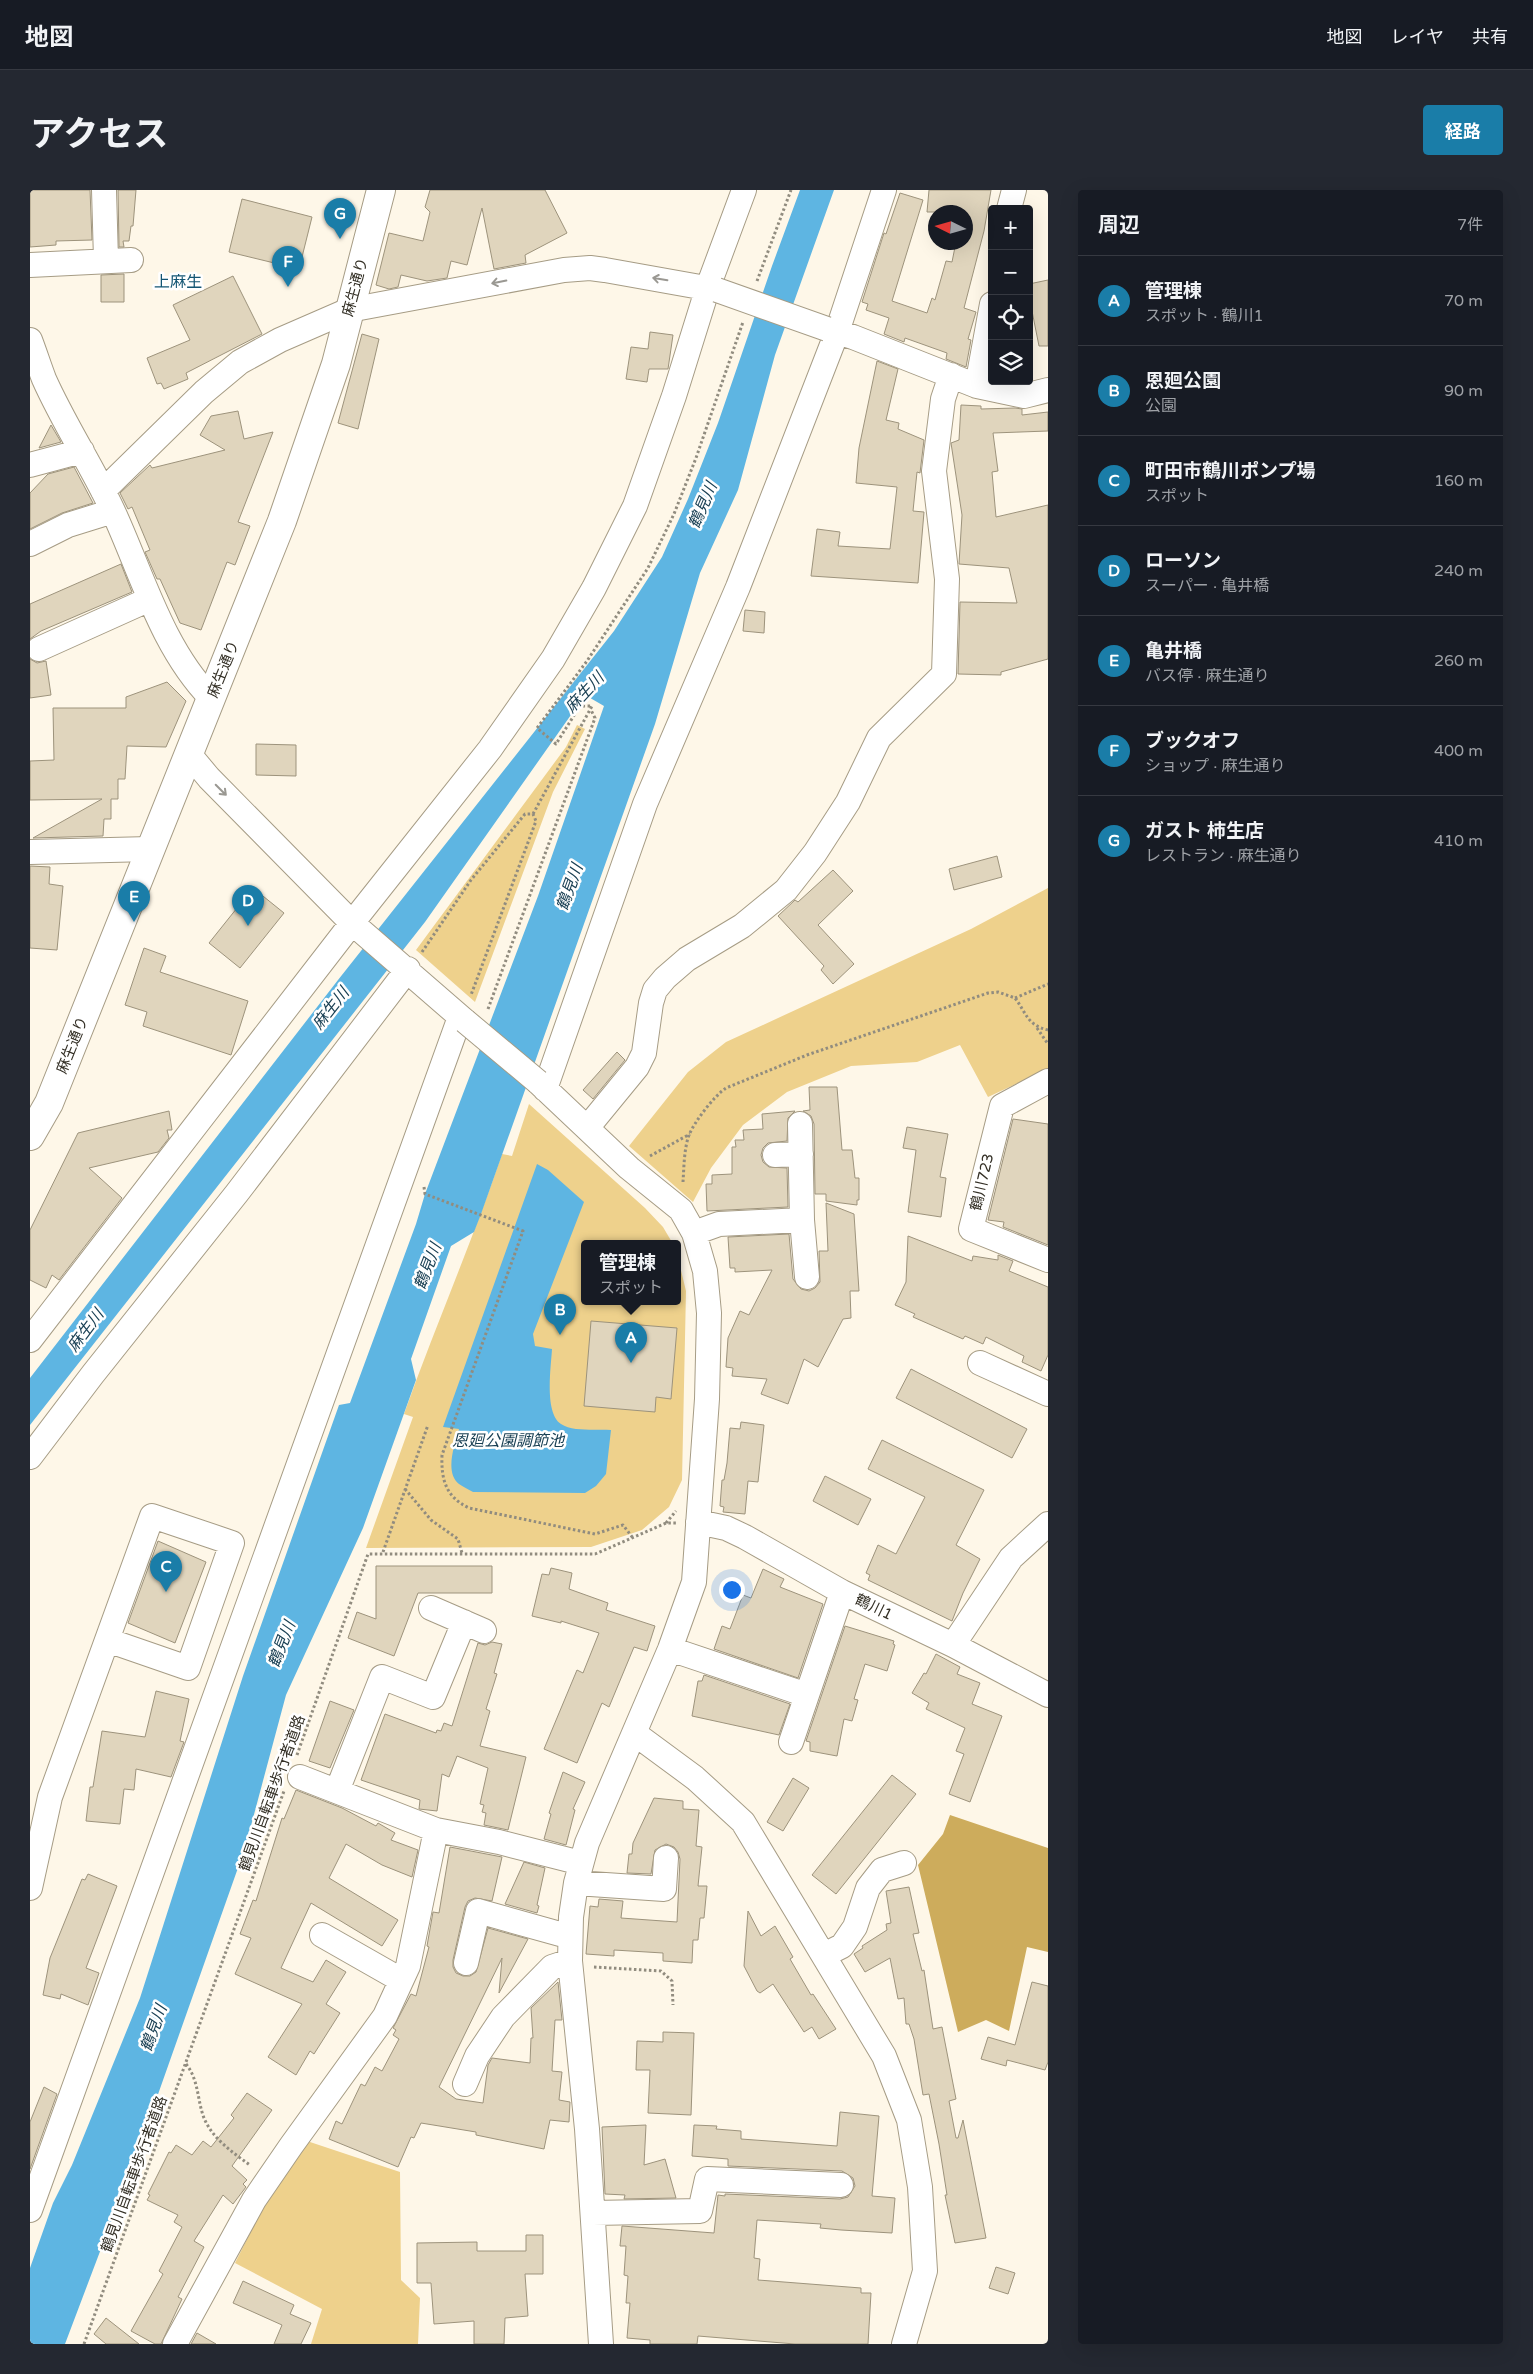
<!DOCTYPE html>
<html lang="ja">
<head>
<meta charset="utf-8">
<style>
	:root { --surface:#171b24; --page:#242831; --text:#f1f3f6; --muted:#9ea1a6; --line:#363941; --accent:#1a7da8 }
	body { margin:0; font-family:"Varela Round","Noto Sans JP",sans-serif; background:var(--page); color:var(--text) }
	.controls { position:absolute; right:15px; top:15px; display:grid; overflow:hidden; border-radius:5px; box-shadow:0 5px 20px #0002 }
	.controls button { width:45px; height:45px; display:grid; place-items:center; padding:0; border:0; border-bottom:1px solid var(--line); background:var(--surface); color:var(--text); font:25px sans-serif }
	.compass { position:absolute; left:898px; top:15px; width:45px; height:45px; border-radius:50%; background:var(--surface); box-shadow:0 5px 20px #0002; rotate:275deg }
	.you { position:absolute; left:701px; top:1399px; width:18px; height:18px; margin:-12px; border:4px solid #fff; border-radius:50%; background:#1a73e8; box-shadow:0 0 0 8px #1a73e833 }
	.badge { display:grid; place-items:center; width:32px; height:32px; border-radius:50%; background:var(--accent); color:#fff; font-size:16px; font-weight:700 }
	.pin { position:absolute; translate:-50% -41px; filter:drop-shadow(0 1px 2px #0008) }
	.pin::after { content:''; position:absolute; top:26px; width:18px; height:15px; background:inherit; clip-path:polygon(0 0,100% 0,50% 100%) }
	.popup { position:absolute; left:551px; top:1050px; width:100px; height:65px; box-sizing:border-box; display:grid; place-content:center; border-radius:5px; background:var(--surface); filter:drop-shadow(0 1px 4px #0005); font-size:16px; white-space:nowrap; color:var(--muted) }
	.popup b { font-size:19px; color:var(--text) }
	.popup::after { content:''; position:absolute; left:50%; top:100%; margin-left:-10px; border:10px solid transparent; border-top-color:var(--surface) }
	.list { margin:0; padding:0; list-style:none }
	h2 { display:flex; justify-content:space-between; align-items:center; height:65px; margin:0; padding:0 20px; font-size:21px }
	h2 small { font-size:16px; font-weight:400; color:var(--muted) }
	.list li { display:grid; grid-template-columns:32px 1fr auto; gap:15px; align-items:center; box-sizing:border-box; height:90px; padding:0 20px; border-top:1px solid var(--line) }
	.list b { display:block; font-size:19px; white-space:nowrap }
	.list p { margin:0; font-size:16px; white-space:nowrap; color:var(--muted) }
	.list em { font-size:16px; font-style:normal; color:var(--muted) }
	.icon { flex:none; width:28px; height:28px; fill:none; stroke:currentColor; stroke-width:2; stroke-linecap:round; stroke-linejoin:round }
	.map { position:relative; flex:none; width:1018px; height:2154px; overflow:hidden; border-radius:5px }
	header { display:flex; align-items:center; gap:30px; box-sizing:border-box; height:70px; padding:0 25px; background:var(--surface); border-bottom:1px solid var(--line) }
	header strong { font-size:24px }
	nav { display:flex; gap:28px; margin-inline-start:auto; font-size:18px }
	.intro { display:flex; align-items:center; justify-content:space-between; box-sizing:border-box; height:120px; padding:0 30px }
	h1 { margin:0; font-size:35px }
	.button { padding:12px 22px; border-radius:5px; background:var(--accent); color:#fff; font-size:18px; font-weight:700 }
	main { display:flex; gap:30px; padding:0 30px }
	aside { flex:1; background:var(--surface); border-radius:5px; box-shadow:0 5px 20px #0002 }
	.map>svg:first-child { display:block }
	.green { fill:#eed18c }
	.forest { fill:#cdac5c }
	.water { fill:#5eb5e2 }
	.building { fill:#e0d5bd; stroke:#9d937c }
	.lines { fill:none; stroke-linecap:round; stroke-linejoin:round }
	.minor-casing { stroke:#a69c85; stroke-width:26 }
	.major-casing { stroke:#a69c85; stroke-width:30 }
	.path { stroke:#918c7f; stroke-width:3; stroke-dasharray:2.5 2.5; stroke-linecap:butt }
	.minor { stroke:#fff; stroke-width:24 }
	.major { stroke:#fff; stroke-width:28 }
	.minor-bridge-casing { stroke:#a69c85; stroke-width:26; stroke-linecap:butt }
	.minor-bridge { stroke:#fff; stroke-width:24 }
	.oneway { stroke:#9a9892 }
	.labels { text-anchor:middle; stroke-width:5; stroke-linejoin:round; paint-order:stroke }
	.street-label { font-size:15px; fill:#343026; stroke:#fff }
	.neighbourhood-label { font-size:16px; fill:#135573; stroke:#fff }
	.water-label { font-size:16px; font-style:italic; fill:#1a4054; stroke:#fff }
</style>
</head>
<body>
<header>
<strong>地図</strong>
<nav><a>地図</a><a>レイヤ</a><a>共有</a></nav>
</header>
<div class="intro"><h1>アクセス</h1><a class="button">経路</a></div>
<main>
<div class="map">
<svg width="1018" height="2154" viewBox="0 0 1018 2154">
	<rect width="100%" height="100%" fill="#fef7e8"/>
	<path class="green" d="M547,535L555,539L523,602L445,812L386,760L536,557Z
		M1018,698V879L958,907L930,855L887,872L821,876L757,902L713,935L681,978L663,1012L599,956L658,882L696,852L941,739Z
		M499,914L615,1018L633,1037L643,1054H555V1112H647V1064L656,1101L652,1290L639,1317L612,1340L561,1357L336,1358L383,1227L374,1224C405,1137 442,1052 472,964L482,966Z
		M277,1951L370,1982L371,2090L390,2108L388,2154H281L292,2119L205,2073L243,1998Z"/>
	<path class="forest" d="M920,1625L1018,1658V1762L997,1757L979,1841L956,1830L928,1842L888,1675L913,1644Z"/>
	<path class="water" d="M770,0H804L745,165L708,300L670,383L625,534L451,1024L444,1042L421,1056L381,1169L386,1190L333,1338L256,1505L215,1658L108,1961L35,2154H0V2078L23,2013L42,1975L110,1808L213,1486L309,1215L320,1213L386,1034L395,1004L508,706L574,516L555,505L395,732L0,1235V1188L308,790L584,441L632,367L658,309L688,233L742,76Z
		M507,974L518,980L554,1012L503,1144L505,1156L522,1159C521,1177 514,1223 531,1234C543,1242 566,1239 581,1240L576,1284L566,1296L555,1303L443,1302C438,1299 433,1297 429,1294C414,1282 425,1254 429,1239L413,1237Z"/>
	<path class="building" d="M0,0H60L62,50L26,51V55L0,57Z
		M88,0H106L103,36H101L99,51H93L94,57H89Z
		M400,0H515L537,43L495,65L496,73L464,79L452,18L437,75L421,71L417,88L397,91L371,85L368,97L359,99L346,95L359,43L393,51L400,22L395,17Z
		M899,0H961L954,41L934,118L946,122L938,149L941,150L936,177L916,169L917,163L875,148L874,152L854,144L859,128L836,120L838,114L832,112L854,43L856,44L870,3L893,10L862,111L897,123L902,108L905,110L916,71L922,72L926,52H936V22H897Z
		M212,9L282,27L269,79L199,62Z
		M94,84V112H71V85Z
		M203,86L232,144L156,183L158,189L134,199L131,193L127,194L117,168L160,150L143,115Z
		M1018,90V156H1009L999,106V94Z
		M620,142L643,145L638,179H619L617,192L596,189L601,157L618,159Z
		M332,144L349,149L328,239L308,233Z
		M847,171L868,179L856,230L869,233L868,239L894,250L890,283L887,282L883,321L894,322L888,393L781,386L787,339L810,342L808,356L860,359L867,297L826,293L829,258Z
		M931,215L951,216V219L985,218L992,219V225L1018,222V241L963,243L968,281L962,282L966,327L1018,315V469L971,482V485L928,484L930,412L987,413L979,378L929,374L932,325L921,253L929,250Z
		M208,221L214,249L243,242L208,332L220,336L205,375L197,372L171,440L150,433L130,389H127L115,362L120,360L102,317L98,319L90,303L120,275L122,278L195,260L170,245L181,226Z
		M21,235L31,252L9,258Z
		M44,277L63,313L32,323L0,339V303L18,284Z
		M91,374L102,402L11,441L0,449V414Z
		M715,420L735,422L734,443L713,441Z
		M0,469L7,473L16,471L21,505L0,508Z
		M137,492L156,511L136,557L97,556L95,589H88V609H81V629H74L73,646L3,648L72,609L0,610V571L24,570L23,518H96V507Z
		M226,554L266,555V586L226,585Z
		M967,666L972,687L924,700L919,679Z
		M0,676L20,677L19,694L33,696L27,760L0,758Z
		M803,680L823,701L788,735L824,774L803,794L791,780L794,776L748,726L765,710L768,712Z
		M223,698L254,723L210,778L179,753Z
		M114,758L136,766L130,782L218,811L201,865L113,836L117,822L95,815Z
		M587,862L595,870L563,909L553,900Z
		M779,897H807L812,960H822L825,988H829V1010H827V1015L796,1011V1004H785L784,934L781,926L773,921L780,920Z
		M139,921L142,940H137L139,948L128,962L59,978L92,1008L29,1090L22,1085L16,1098L0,1090V1040L48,943Z
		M765,921L758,928L757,951L738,953L733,958L731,965L733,972L739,977L757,978L758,1017L677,1021L676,994H682V985L702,984V957H706L705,950H714L713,940L733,939L732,924Z
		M983,929L1018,934V1055L973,1037L974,1032L958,1030Z
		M877,937L918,944L910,987L916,988L911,1027L878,1022L886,960L873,958Z
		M796,1013L824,1024L829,1101H820L821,1128L813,1129L788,1177L774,1169L758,1214L731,1204L737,1189L702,1186L703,1178L696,1177L698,1148L710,1121L719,1125L742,1080L705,1082V1078H700L698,1047L759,1044L763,1089L771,1099L779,1101L785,1098L790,1092L789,1061H798Z
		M878,1046L942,1071L943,1066L968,1070V1065L983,1071L979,1081L1018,1097V1165L1011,1181L992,1172L994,1166L956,1147L953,1154L935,1146L933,1149L883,1127L885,1124L865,1115L876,1092Z
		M561,1131L647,1138L641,1209L626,1207L625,1222L554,1216Z
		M881,1179L997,1239L982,1268L866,1208Z
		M711,1232L734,1235L728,1292L718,1291L715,1324L693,1322L694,1317L690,1316L692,1290H694L697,1273L700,1238L710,1239Z
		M852,1250L954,1300L926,1355L950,1369L933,1403L922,1431L838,1390L840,1385L836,1383L848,1355L866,1364L895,1307L838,1279Z
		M795,1286L841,1309L828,1335L783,1311Z
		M128,1351L176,1372L145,1453L98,1433Z
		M346,1376H462V1403H388L364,1466L318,1448L327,1422L346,1429Z
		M521,1378L542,1383L539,1399L578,1413L576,1420L625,1436L617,1461L604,1457L579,1517L572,1513L547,1573L514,1559L547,1480L553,1483L569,1443L531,1431V1433L502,1426L512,1384L519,1385Z
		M733,1379L754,1389L750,1397L793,1414L768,1488L684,1459L692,1436L700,1439L713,1405L721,1408Z
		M815,1436L864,1451L863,1454L865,1455L857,1481L835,1474L824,1509L828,1510L822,1531L814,1529L807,1566L780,1561V1552L776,1551Z
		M462,1452L472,1454L464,1483L467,1484L456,1519L460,1521L450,1556L496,1567L478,1640L454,1635L456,1623L452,1622L454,1615L450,1614L458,1578L427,1566L419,1587L412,1584L407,1621L389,1619L390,1610L331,1590L355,1524L406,1543L407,1540L411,1541L414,1533L422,1536L448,1453L455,1455Z
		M906,1464L930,1477L927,1484L950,1493L942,1514L972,1526L940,1612L919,1604L934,1564L926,1561L935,1538L896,1519L899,1513L882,1503L894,1483L896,1484Z
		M674,1485L760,1514L749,1545L662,1526L668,1491H672Z
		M126,1501L159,1509L150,1551L154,1552L141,1587L106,1579L104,1600L94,1599L90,1634L56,1631L60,1597H63L72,1541L115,1547Z
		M300,1511L324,1520L300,1578L279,1571Z
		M533,1582L555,1592L543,1619L545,1620L536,1655L514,1649L521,1624L519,1623Z
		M862,1585L886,1604L806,1704L782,1685Z
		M763,1588L779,1598L753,1641L737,1632Z
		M266,1600L312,1618L346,1636L348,1633L365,1643L361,1650L388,1660L382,1687L352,1675L316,1654L299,1688L368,1730L352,1756L281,1713L251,1778L283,1792L296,1770L316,1782L296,1814L310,1823L284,1864L280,1861L266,1885L238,1867L272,1814L205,1784L221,1748L210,1744L223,1710L226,1711L252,1628L254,1629Z
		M624,1608L653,1611V1619L669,1620L666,1656L672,1657L668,1696H677L674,1728H670L668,1750H663L662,1773L633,1771V1763L584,1760V1766L556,1764L560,1716L568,1717L569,1709L593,1711L591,1728L647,1732L650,1669L648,1662L644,1657L636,1654L625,1660L621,1684L597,1683L599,1664H602L603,1653Z
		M420,1657L472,1667L462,1711L445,1708L438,1711L435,1717L423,1770V1777L426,1783L433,1786H440L446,1782L458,1738L498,1749L469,1803L472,1768L409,1897L426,1909L453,1913L458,1875L462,1868L500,1873L501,1848H503L501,1818L528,1792L532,1830H525L522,1881L532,1882L529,1910L540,1912L539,1932L520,1930L514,1959L446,1945V1942L391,1933L384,1948L381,1947L368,1977L299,1949L306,1931L312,1934L331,1894L335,1896L345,1877L352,1881L369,1849L363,1845L366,1840L363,1838L381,1804L386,1806L399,1757L397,1756L403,1722L409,1723Z
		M494,1672L515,1678L507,1715L509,1716L507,1723L475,1714Z
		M58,1684L87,1696L56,1778L69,1783L58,1815L31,1804L30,1809L13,1805L20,1768L52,1689L55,1690Z
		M879,1697L889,1743L883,1744L892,1781L894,1780L903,1839L912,1837L926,1909L919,1911L926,1948H928L933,1930L956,2048L925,2053L915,2005H917L909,1954L899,1904L893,1905L884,1849L879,1834H876L874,1808L868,1809L860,1768L835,1782L824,1764L833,1758L832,1756L857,1740L856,1734L861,1733L856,1701Z
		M718,1721L731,1746L745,1736L763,1767L760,1769L781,1805L783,1804L806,1839L789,1849L782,1837L774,1842L743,1794L730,1803L727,1801L714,1776Z
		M1002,1792L1018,1796V1872L1015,1880L977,1870L976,1876L951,1869L958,1847L985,1855Z
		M633,1842L664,1843L661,1925L618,1923L620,1880H606L607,1851L633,1852Z
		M14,1897L27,1904L0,1979V1932Z
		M217,1903L242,1920L202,1976L217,1990L213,1994L216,1997L203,2014L193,2005L164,2051L174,2057L148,2107L152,2109L131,2154H125L101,2141L133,2084L129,2081L152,2037L144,2032L148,2025L117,2010L120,2005L118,2004L139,1962L141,1963L146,1955L162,1965L173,1951L181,1957L204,1928L201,1925Z
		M810,1922L849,1926L842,2006L865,2008L862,2043L811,2040L790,2038L791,2034L727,2030L724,2068L730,2069L728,2090L831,2098V2103H841L838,2154H765L668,2146L667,2154H620V2150L597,2148L600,2113H596L598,2086L594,2085L596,2056H590L592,2036L684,2043L688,2005L695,2006V2004L810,2009L818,2007L825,1996L823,1988L812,1981L698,1976V1969L662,1966L664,1935L687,1936L686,1939L711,1941V1949L807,1956Z
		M616,1935L614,1975L635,1969L646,2008L594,2009L595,2005L575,2004L572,1937Z
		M496,2045H513V2084H495L498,2126L475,2128L474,2154H444V2131L404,2134L401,2093H387V2053L447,2052V2061H496Z
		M966,2077L985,2083L978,2104L959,2098Z
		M213,2091L264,2115L260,2124L281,2133L271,2154H244L252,2135L203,2113Z
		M76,2128L109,2154H76L64,2144Z
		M167,2143L186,2154H161Z"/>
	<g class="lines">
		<defs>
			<path id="minor" d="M74,0L76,70
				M979,19L984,0
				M0,75L101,70
				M797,139L823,147L947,196L994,206L1018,200
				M0,150C5,163 9,176 14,189C34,234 62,276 83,321C112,384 132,458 181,508
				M947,196L962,114
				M0,275L52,261
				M73,301L174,202L210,172L250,150L319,120L534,80L560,78L575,80L687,100
				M0,354L38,335L83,321
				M9,459L120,409
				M159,564L179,588L322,733L435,831
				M0,662L120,659
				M1018,891L972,916L941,1039L1018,1070
				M508,892L599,978L651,1020L664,1043L675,1081L679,1123L677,1209L664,1392L640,1459L557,1653L546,1693L541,1727L540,1771L557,1939L571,2154
				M515,899L615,614L708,397L807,142L854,0
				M770,934L772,1030L777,1087
				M557,938L607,877L614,863L621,813L625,800L635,788L657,769L712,736L756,700L785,663L818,612L849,548L914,484L917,389L904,281L913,209L921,185
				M745,965L771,964
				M664,1043L689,1034L772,1030
				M0,1150L322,733L460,559L523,469L564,398L605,316L644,206L678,97L714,0
				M950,1173L1018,1204
				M0,1267L63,1184L207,1003L378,779
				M668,1332L696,1338L715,1347L812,1402L923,1455L1018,1505
				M401,1418L454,1441
				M923,1455L981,1368L1018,1334
				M640,1459L777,1505
				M604,1543L665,1588L713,1632L854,1866L879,1930L890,1997L895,2081L874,2154
				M761,1552L812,1402
				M270,1587L406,1640L469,1652L551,1673
				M307,1601L352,1487L403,1507L434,1432
				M546,1693L634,1699L636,1668
				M0,1698L20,1607L122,1326L202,1353L158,1478L77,1450
				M292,1745L371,1790
				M794,1765L812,1756L825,1737L838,1698L852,1680L874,1673
				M436,1773L448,1721L530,1744L540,1745
				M435,1894L447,1866L473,1827L522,1777L540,1771
				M0,2020L430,827
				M563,2023L670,2021L677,1989L811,1995
				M145,2154L224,2010L261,1956L355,1826L378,1776L406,1640"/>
			<path id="major" d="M0,946L19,913L252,331L306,174L351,0"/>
		</defs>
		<use href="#minor" class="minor-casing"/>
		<use href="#major" class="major-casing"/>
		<path class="path" d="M727,91L761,0
			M503,624L562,516H550L526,554L507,538L557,471L618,378L644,324L666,268L713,132
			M392,762L441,690L495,624H503L506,631L441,805
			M985,808L1018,794
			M458,819L565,528L561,520
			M1007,838L1018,854
			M620,966L660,944
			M653,992C654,977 654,959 659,945C665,931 684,906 696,898L777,865L958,803L968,802L985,808C997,824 997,835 1018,840
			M394,997L395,1004L493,1041L412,1265C411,1290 416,1307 439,1318L565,1344L593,1335L603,1348
			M375,1299L401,1330L428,1349L432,1363
			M636,1333L646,1321
			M353,1362L398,1235
			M267,1565L338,1364H565L636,1333H647
			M564,1777L631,1781L642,1791L643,1815
			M156,1874C169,1890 167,1910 174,1928C182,1948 203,1963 220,1975
			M54,2154L254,1601"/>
		<use href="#minor" class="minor"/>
		<use href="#major" class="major"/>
		<defs>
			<path id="minor-bridge" d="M687,100L797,139
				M435,831L508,892"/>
		</defs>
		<use href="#minor-bridge" class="minor-bridge-casing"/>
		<use href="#minor-bridge" class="minor-bridge"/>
	</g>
	<defs><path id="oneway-shaft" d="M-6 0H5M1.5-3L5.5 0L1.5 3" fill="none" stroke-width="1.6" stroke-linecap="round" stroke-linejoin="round" transform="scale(1.25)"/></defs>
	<g class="oneway">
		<use href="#oneway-shaft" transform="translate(630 89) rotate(-171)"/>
		<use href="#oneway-shaft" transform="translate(469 92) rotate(169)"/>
		<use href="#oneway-shaft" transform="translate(191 600) rotate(45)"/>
	</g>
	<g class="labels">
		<g class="street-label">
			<text transform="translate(325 97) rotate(-75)" y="5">麻生通り</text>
			<text transform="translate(193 479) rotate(-68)" y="5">麻生通り</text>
			<text transform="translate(42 855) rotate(-68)" y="5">麻生通り</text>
			<text transform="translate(952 992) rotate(-77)" y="5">鶴川723</text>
			<text transform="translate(844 1417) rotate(26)" y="5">鶴川1</text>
			<text transform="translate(242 1603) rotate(-70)" y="5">鶴見川自転車歩行者道路</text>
			<text transform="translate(104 1984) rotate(-70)" y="5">鶴見川自転車歩行者道路</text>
		</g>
		<g class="neighbourhood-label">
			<text x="148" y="97">上麻生</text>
		</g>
		<g class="water-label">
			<text transform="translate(672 315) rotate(-67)" y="6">鶴見川</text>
			<text transform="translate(554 502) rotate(-47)" y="6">麻生川</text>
			<text transform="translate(539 697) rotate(-70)" y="6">鶴見川</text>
			<text transform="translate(300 818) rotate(-52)" y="6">麻生川</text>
			<text transform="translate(397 1076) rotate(-69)" y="6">鶴見川</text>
			<text transform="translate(55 1140) rotate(-53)" y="6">麻生川</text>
			<text x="478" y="1256">恩廻公園調節池</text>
			<text transform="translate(251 1454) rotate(-69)" y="6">鶴見川</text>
			<text transform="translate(123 1838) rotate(-70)" y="6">鶴見川</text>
		</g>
	</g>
</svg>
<div class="controls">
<button>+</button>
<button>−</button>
<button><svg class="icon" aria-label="locate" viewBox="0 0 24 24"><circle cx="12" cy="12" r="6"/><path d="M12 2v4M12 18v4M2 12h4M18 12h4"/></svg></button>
<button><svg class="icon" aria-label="layers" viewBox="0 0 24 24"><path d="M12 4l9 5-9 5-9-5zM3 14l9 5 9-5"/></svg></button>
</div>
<svg class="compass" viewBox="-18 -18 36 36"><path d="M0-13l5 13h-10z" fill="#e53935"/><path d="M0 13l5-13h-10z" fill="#9ea1a6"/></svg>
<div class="you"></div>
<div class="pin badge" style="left:601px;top:1173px">A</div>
<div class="popup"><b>管理棟</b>スポット</div>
<div class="pin badge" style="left:530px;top:1145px">B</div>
<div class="pin badge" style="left:136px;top:1402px">C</div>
<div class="pin badge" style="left:218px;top:736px">D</div>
<div class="pin badge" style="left:104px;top:732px">E</div>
<div class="pin badge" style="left:258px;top:97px">F</div>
<div class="pin badge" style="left:310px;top:49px">G</div>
</div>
<aside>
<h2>周辺<small>7件</small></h2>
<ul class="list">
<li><span class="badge">A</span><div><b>管理棟</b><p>スポット · 鶴川1</p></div><em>70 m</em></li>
<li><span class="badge">B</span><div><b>恩廻公園</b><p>公園</p></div><em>90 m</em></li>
<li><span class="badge">C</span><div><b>町田市鶴川ポンプ場</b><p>スポット</p></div><em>160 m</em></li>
<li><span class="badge">D</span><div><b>ローソン</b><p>スーパー · 亀井橋</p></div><em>240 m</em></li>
<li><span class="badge">E</span><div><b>亀井橋</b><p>バス停 · 麻生通り</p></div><em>260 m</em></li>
<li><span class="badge">F</span><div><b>ブックオフ</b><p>ショップ · 麻生通り</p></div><em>400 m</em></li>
<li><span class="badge">G</span><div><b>ガスト 柿生店</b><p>レストラン · 麻生通り</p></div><em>410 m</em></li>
</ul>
</aside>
</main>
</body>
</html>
